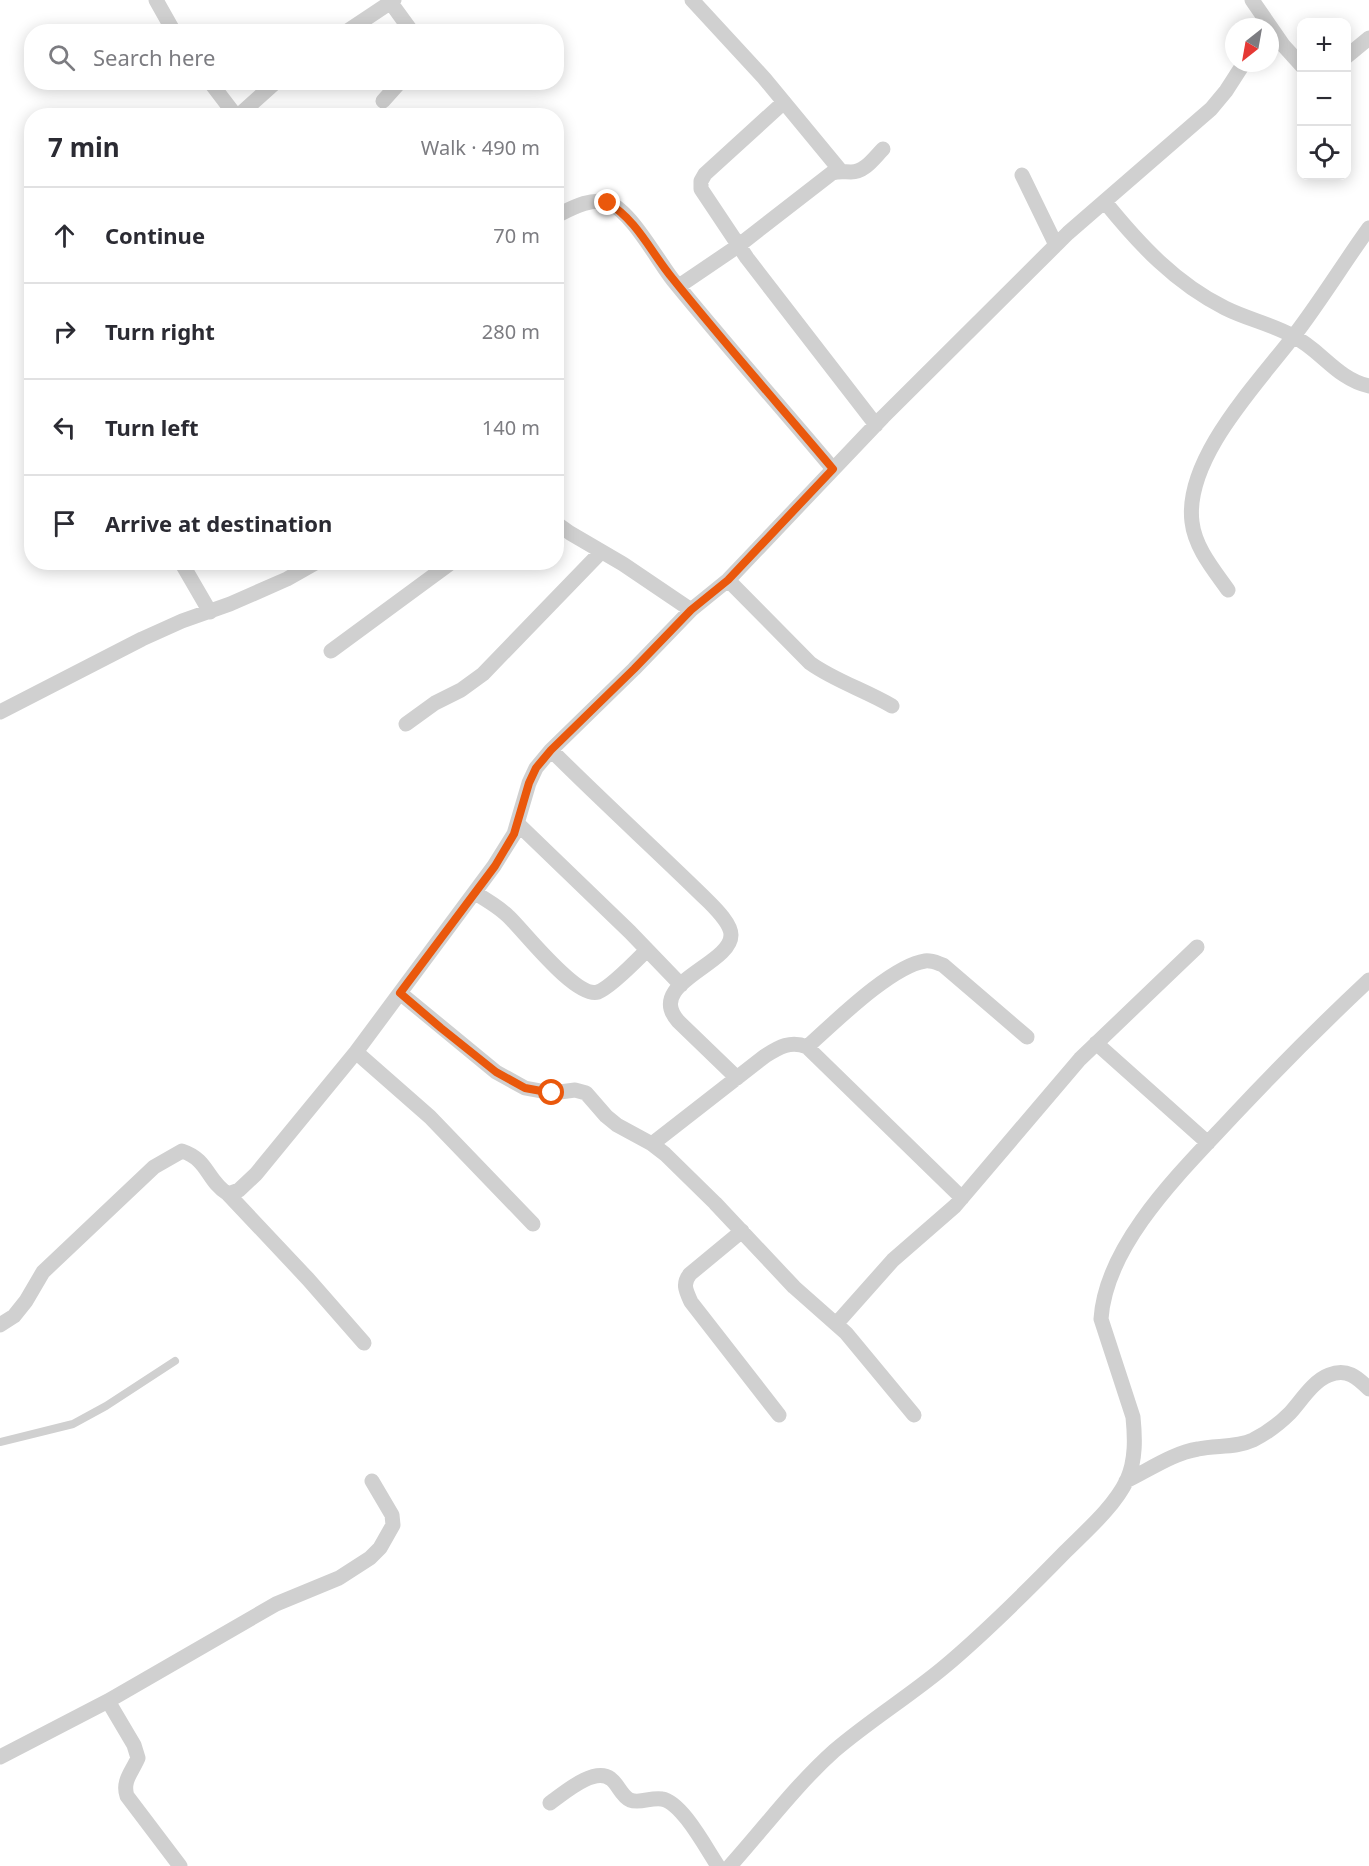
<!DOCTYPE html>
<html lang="en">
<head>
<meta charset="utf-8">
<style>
	:root { --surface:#fff; --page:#f2f2f3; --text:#2b2b33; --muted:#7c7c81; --line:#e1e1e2 }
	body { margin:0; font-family:"Noto Sans",sans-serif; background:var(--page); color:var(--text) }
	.controls { position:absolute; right:18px; top:18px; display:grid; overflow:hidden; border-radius:12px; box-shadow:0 3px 15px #0003 }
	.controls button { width:54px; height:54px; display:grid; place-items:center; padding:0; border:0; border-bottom:2px solid var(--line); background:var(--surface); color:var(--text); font:30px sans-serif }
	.compass { position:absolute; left:1225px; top:18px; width:54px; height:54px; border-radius:50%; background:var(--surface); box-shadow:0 3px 15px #0003; rotate:211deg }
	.stop { position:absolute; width:18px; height:18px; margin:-14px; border:4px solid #ea580c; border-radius:50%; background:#fff }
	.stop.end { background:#ea580c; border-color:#fff; box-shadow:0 2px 6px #0008 }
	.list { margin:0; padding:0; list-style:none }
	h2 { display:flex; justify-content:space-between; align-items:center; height:78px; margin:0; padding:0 24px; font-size:26px }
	h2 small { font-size:20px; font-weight:400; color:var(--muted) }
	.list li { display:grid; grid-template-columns:39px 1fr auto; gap:18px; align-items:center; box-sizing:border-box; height:96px; padding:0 24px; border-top:2px solid var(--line) }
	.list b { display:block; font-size:22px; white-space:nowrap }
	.list em { font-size:20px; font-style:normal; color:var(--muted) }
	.icon { flex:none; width:33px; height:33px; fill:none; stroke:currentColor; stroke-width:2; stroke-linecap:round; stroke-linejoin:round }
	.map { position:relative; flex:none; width:1369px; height:1866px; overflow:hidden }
	.search { position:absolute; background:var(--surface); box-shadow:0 3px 15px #0003; left:24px; top:24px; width:540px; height:66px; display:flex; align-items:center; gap:15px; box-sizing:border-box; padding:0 21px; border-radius:24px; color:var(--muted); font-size:22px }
	.panel { position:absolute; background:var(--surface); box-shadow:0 3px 15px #0003; left:24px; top:108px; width:540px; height:462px; border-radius:24px }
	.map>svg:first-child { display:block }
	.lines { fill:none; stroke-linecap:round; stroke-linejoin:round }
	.service { stroke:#d0d0d0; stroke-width:8 }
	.minor { stroke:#d0d0d0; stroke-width:15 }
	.route { stroke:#ea580c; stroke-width:8 }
</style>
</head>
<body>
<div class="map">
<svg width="1369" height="1866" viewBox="0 0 1369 1866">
	<rect width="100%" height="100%" fill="#fff"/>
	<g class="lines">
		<path class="service" d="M0,1442L73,1424L106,1406L175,1361"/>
		<path class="minor" d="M156,0L174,32
			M692,0L764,78L840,170
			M1252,0L1283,45L1302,66
			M391,3L412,32
			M346,32L394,0
			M1346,57L1369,38
			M210,82L236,116
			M383,101L400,82
			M784,102L705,174L701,181V189L747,258L876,425
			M238,116L276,82
			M1022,175L1056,245
			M1105,202C1139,244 1175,283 1225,308C1247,319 1271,324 1293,336C1321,350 1337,379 1369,386
			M556,216C572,208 591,197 609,203C631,211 658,261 673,280C725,344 780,406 833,469
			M679,286L738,246L832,173C839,171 844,172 851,172C865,172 874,158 883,149
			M556,523L570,533L623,564L691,610
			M181,562L210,612
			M728,580L810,663C835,681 865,690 892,706
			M1228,590C1214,570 1195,548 1192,522C1184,459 1257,384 1293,337C1320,302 1343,264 1369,228
			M331,651L452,562
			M0,712L142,639L182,621L230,604L287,579L317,562
			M406,724L435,703L461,690L483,674L601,552
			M551,750C603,802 657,851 709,902C716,909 731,924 731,935C731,965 645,983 678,1021L737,1078
			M518,824L630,932L681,985
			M475,893C487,900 499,907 509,917C524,931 576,999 598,992C610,988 637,960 647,950
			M400,993L496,1072L525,1088L552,1093L575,1090L586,1093L606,1116L617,1125L652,1144L665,1154L715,1203L794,1287L846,1333L914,1415
			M1096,1043L1208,1143
			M807,1047C834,1023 891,966 925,961C931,960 937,963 943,965L1027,1037
			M356,1052L430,1117L533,1224
			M652,1144L765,1056C779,1047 791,1040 807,1047L962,1198
			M228,1194L308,1279L364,1343
			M742,1231L690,1274C682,1284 686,1291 691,1302L779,1415
			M837,1323L893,1260L955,1206L1080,1059L1197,947
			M0,1325L14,1316L26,1301L43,1272L154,1167L182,1151C209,1160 206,1180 228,1194L239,1190L256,1174L356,1052L494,866L514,834L529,783L536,768L551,750L634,669L691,610L728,580L883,417L1068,233L1211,109L1226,91L1244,63
			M1126,1481C1149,1470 1173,1453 1198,1449C1216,1445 1236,1448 1253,1440C1267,1433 1279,1424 1290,1413C1301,1401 1313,1381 1329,1375C1347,1368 1357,1377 1369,1389
			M108,1701L134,1745L138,1758C132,1772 122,1781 127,1796L180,1866
			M0,1757L108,1701L276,1604L339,1578L370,1558L380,1548L393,1525L392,1515L372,1481
			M550,1803C563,1794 594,1766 611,1779C618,1784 621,1796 630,1800C640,1804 651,1797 662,1799C682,1802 707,1850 718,1866
			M730,1866C764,1828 796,1785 834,1751C869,1721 908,1697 943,1668C986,1632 1026,1592 1065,1552C1087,1530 1114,1507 1127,1480C1136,1460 1135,1437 1133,1417L1101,1319C1106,1243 1183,1170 1233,1116C1277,1069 1322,1024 1369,980"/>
	</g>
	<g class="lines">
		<path class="route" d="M552,1093L525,1088L496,1072L441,1028L400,993L495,866L514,834L529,783L536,768L551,750L634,669L691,610L728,580L833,469C780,406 725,344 673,279C652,254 637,220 608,203"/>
	</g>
</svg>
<div class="controls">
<button>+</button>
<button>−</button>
<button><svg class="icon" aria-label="locate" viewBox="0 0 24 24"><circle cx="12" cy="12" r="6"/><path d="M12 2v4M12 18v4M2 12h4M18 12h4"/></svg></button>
</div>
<svg class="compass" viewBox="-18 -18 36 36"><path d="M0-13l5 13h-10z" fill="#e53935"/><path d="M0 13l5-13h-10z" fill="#7c7c81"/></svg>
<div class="stop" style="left:552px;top:1093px"></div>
<div class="stop end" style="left:608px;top:203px"></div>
<div class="search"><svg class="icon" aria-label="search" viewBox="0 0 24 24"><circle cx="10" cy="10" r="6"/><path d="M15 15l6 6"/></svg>Search here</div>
<section class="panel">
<h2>7 min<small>Walk · 490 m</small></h2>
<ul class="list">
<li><svg class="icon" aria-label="ahead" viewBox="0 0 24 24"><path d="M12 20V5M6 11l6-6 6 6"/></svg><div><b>Continue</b></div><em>70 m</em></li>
<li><svg class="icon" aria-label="right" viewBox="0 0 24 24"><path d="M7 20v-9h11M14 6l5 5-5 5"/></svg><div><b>Turn right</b></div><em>280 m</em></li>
<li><svg class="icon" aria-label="left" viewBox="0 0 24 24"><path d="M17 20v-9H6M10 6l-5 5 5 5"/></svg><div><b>Turn left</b></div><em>140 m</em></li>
<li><svg class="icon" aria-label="arrive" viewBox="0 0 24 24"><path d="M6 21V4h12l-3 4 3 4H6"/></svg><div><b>Arrive at destination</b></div></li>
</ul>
</section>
</div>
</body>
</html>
